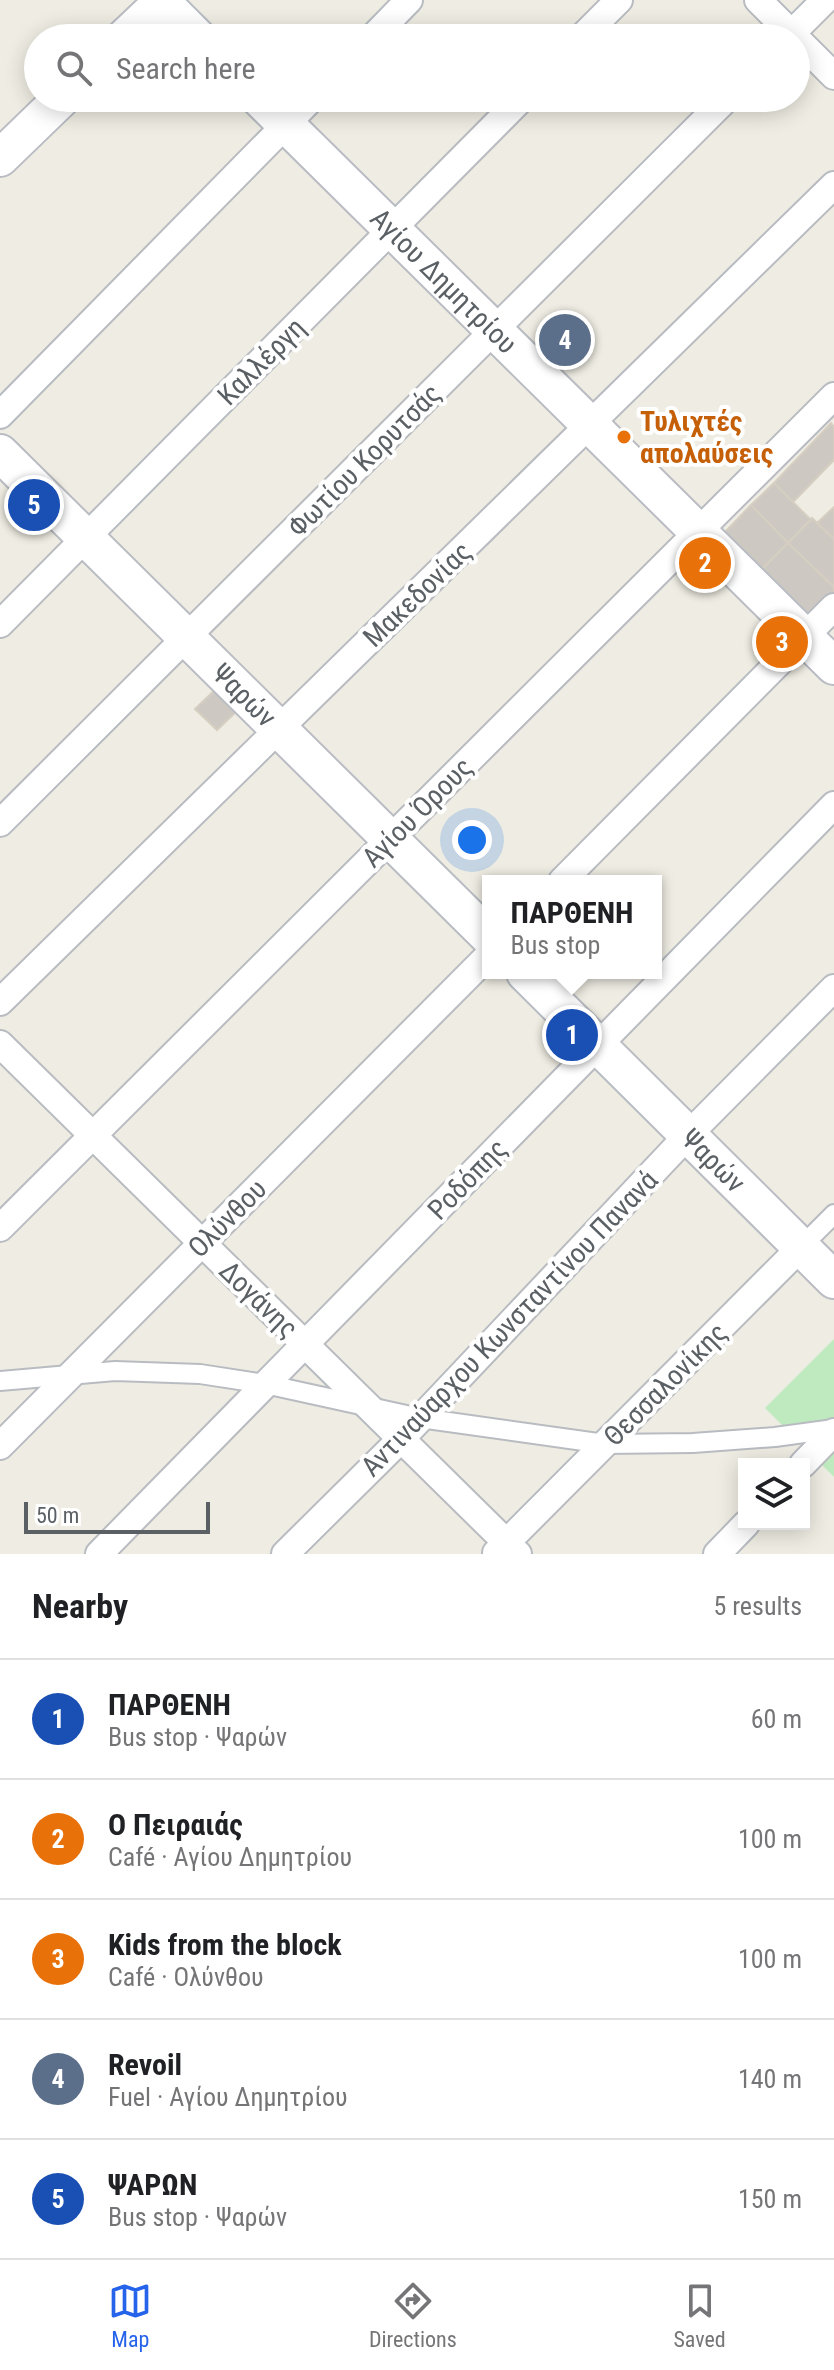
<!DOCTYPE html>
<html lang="en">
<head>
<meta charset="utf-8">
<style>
	:root { --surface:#fff; --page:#f2f2f2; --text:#202124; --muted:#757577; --line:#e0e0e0; --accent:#2563eb }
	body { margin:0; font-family:"Roboto Condensed",sans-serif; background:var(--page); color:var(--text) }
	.controls { position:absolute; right:24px; bottom:24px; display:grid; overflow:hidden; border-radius:0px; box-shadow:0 4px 20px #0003 }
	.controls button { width:72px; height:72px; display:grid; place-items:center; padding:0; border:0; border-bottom:2px solid var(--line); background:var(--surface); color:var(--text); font:40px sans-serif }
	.scale { position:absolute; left:24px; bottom:20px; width:186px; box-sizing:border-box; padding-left:8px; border:4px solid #5b6065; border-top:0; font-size:22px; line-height:28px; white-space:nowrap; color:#5b6065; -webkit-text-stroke:6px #fff; paint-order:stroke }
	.you { position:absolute; left:472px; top:840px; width:28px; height:28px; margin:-20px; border:6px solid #fff; border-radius:50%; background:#1a73e8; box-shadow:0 0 0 12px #1a73e833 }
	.badge { display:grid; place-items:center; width:52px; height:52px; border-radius:50%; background:var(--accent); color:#fff; font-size:26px; font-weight:700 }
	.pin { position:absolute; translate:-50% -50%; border:4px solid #fff; box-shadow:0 2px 8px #0006 }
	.popup { position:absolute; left:482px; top:875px; width:180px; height:104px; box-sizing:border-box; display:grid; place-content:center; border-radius:0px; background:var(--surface); filter:drop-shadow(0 2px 6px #0005); font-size:26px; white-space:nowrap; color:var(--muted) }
	.popup b { font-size:30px; color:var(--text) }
	.popup::after { content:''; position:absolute; left:50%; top:100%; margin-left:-16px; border:16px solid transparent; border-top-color:var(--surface) }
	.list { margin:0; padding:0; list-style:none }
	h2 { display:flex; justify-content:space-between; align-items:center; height:104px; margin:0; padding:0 32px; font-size:34px }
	h2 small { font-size:26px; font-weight:400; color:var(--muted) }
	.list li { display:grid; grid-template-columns:52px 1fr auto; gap:24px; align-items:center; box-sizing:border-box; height:120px; padding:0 32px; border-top:2px solid var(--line) }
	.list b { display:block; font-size:30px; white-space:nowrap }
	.list p { margin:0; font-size:26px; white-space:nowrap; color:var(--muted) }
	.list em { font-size:26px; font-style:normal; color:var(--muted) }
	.icon { flex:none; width:44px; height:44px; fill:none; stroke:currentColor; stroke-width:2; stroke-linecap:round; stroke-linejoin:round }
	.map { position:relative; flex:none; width:834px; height:1554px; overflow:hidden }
	.search { position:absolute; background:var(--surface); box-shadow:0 4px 20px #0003; left:24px; right:24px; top:24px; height:88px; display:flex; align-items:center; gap:20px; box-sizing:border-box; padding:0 28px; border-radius:44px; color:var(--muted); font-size:30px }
	.sheet { height:704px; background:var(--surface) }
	nav { display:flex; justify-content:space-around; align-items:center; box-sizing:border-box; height:112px; border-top:2px solid var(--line); background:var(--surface); font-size:22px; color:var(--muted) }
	nav a { display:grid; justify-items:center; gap:4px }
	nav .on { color:var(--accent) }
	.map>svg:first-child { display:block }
	.green { fill:#bfe9be }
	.building { fill:#cdc9c2; stroke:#d5cec1; stroke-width:2 }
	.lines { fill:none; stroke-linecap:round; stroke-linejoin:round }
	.pedestrian-casing { stroke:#b8bcc1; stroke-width:22 }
	.minor-casing { stroke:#b8bcc1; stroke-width:30 }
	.secondary-casing { stroke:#b9bdc3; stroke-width:40 }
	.pedestrian { stroke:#fff; stroke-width:18 }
	.minor { stroke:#fff; stroke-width:26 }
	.secondary { stroke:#fff; stroke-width:36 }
	.food-dot { fill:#e8710a; stroke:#fff; stroke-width:3 }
	.labels { text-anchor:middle; stroke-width:8; stroke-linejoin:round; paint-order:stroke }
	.street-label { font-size:28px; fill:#5b6065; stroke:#fff }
	.food-label { font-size:28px; font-weight:bold; fill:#c56008; stroke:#fff; text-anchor:start }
</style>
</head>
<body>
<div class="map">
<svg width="834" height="1554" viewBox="0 0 834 1554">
	<rect width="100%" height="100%" fill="#efede3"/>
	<path class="green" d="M834,1339V1477L765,1408Z"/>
	<path class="building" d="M574,322L575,348L550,349L549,323Z
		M831,423L834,427V460L793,502L774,483Z
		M774,483L811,520L788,543L751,505Z
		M751,505L788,543L760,571L723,534Z
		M834,507V539L817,523Z
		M812,518L834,539V587L788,543Z
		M788,543L834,587V594L810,618L760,571Z
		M219,686L240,708L217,730L195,709Z"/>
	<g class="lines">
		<defs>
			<path id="pedestrian" d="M801,1247L834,1214
				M0,1381L115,1371L200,1374L265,1384L420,1418L605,1444L693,1443L775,1437L834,1429"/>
			<path id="minor" d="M758,0L834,76
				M372,38L409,0
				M581,38L619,0
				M787,38L825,0
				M0,415L312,98
				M0,624L522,98
				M0,823L727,98
				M562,881L834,607
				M0,1002L834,185
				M0,1044L518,1554
				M0,1228L834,396
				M0,1446L488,956
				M803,1464L834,1432
				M496,1553L801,1247
				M99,1554L834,805
				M285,1554L401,1439L688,1135L834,988
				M717,1554L746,1524"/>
			<g id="secondary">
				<path d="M160,0L198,38"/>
				<path d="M124,38L162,2"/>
				<path id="s1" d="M259,98L834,666"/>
				<path d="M0,158L62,98"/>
				<path id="s2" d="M0,453L488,936"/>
				<path id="s3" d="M525,973L834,1280"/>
			</g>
		</defs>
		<use href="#pedestrian" class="pedestrian-casing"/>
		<use href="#minor" class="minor-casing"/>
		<use href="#secondary" class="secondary-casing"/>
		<use href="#pedestrian" class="pedestrian"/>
		<use href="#minor" class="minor"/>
		<use href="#secondary" class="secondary"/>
	</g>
	<circle class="food-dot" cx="624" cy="437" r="8"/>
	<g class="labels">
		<g class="street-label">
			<text dy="10" stroke="none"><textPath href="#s1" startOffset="260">Αγίου Δημητρίου</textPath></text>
			<text transform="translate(261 361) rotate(-45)" y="10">Καλλέργη</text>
			<text transform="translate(364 460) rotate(-45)" y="10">Φωτίου Κορυτσάς</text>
			<text transform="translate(417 594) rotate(-44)" y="10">Μακεδονίας</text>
			<text dy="10" stroke="none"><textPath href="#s2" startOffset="344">Ψαρών</textPath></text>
			<text transform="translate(417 812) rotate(-45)" y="10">Αγίου Όρους</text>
			<text dy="10" stroke="none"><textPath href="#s3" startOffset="266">Ψαρών</textPath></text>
			<text transform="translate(467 1179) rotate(-46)" y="10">Ροδόπης</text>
			<text transform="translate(227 1218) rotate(-45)" y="10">Ολύνθου</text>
			<text transform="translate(259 1299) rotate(44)" y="10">Δογάνης</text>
			<text transform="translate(509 1323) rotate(-46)" y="10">Αντιναύαρχου Κωνσταντίνου Πανανά</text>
			<text transform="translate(665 1384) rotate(-45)" y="10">Θεσσαλονίκης</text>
		</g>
		<g class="food-label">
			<text x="640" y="431">Τυλιχτές<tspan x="640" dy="32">απολαύσεις</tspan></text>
		</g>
	</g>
</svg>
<div class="controls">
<button><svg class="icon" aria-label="layers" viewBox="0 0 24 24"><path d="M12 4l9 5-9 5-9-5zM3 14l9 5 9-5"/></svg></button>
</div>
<div class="scale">50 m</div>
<div class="you"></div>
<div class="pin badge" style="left:572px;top:1035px;background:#1a4fb4">1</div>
<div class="popup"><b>ΠΑΡΘΕΝΗ</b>Bus stop</div>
<div class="pin badge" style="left:705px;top:563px;background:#e8710a">2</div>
<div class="pin badge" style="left:782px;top:642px;background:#e8710a">3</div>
<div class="pin badge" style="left:565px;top:340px;background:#5c6f8a">4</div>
<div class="pin badge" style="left:34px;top:505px;background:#1a4fb4">5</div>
<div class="search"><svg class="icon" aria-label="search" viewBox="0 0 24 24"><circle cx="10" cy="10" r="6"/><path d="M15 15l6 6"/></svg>Search here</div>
</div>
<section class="sheet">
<h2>Nearby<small>5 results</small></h2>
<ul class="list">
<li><span class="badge" style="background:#1a4fb4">1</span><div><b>ΠΑΡΘΕΝΗ</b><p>Bus stop · Ψαρών</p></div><em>60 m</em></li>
<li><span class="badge" style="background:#e8710a">2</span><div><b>Ο Πειραιάς</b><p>Café · Αγίου Δημητρίου</p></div><em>100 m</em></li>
<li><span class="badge" style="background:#e8710a">3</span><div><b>Kids from the block</b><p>Café · Ολύνθου</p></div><em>100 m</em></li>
<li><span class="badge" style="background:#5c6f8a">4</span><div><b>Revoil</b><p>Fuel · Αγίου Δημητρίου</p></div><em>140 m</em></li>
<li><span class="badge" style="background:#1a4fb4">5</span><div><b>ΨΑΡΩΝ</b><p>Bus stop · Ψαρών</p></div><em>150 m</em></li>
</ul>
</section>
<nav>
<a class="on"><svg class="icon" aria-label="map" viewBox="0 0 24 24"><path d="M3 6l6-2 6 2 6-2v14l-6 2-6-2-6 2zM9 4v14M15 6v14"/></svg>Map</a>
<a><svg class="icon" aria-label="directions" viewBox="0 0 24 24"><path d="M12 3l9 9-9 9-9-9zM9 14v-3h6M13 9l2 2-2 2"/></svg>Directions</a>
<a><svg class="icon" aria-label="saved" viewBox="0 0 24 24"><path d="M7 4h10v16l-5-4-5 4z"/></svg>Saved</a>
</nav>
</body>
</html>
